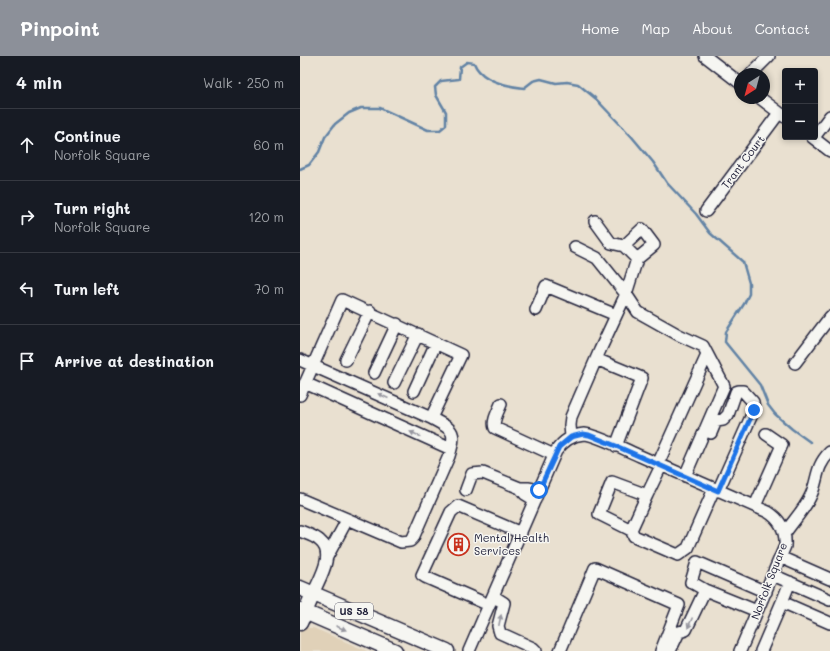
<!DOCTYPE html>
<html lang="en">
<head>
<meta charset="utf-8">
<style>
	:root { --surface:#171b24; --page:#20242c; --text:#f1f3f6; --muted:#9ea1a6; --line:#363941; --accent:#8c9099 }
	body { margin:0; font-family:Mali,sans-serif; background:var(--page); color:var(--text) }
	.controls { position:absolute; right:12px; top:12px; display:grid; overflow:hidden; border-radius:4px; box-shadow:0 2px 6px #0003 }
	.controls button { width:36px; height:36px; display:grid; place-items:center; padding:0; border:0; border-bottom:1px solid var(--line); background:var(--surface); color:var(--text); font:20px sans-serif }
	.compass { position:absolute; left:434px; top:12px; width:36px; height:36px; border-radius:50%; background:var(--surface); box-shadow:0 2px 6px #0003; rotate:216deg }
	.stop { position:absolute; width:12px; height:12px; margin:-9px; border:3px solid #1a73e8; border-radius:50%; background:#fff }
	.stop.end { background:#1a73e8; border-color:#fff; box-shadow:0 1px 4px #0008 }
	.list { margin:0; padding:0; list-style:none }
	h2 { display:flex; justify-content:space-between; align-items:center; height:52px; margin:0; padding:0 16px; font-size:17px }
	h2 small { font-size:13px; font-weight:400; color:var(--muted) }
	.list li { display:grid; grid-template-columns:26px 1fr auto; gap:12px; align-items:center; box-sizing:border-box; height:72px; padding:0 16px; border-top:1px solid var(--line) }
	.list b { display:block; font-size:15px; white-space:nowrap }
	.list p { margin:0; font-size:13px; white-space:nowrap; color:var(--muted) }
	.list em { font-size:13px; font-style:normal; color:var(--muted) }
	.icon { flex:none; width:22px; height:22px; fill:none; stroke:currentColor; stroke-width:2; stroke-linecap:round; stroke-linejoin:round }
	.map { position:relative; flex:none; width:530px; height:595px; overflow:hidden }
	header { display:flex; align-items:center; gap:24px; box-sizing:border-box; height:56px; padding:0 20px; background:var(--accent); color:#fff }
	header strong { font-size:19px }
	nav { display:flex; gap:22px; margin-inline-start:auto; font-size:14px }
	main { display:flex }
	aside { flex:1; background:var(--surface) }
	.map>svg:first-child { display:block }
	.built { fill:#e0d1b8 }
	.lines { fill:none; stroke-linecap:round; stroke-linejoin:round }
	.stream { stroke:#6283a5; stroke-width:2.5 }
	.minor-casing { stroke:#22223b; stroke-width:14 }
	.major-casing { stroke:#22223b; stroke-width:17 }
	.minor { stroke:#f6f6f2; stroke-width:11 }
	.major { stroke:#f6f6f2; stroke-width:14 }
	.oneway { fill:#9797a0 }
	.route { stroke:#1a73e8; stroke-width:5 }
	.labels { text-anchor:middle; stroke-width:3; stroke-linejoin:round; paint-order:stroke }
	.shield { fill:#f6f6f2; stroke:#626272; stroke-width:1 }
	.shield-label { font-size:10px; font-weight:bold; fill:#22223b }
	.street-label { font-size:11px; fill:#22223b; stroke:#f6f6f2 }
	.poi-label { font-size:11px; fill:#22223b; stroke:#f6f6f2; text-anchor:start }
</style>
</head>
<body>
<header>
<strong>Pinpoint</strong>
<nav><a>Home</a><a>Map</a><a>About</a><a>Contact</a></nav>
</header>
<main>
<aside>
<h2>4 min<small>Walk · 250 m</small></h2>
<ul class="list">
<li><svg class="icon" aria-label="ahead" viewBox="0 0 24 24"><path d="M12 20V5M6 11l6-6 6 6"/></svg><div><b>Continue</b><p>Norfolk Square</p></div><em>60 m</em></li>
<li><svg class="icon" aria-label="right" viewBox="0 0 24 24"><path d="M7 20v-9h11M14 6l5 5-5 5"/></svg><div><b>Turn right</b><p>Norfolk Square</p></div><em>120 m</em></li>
<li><svg class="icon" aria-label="left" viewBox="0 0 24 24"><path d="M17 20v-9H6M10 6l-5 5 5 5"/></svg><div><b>Turn left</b></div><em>70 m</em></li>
<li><svg class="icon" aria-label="arrive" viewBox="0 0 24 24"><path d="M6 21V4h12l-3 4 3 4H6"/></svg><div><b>Arrive at destination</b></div></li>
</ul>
</aside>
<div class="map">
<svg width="530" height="595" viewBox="0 0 530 595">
	<rect width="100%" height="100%" fill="#e9e0d0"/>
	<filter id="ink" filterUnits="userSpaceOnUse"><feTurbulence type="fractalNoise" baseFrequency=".025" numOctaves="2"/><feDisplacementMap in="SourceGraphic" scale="8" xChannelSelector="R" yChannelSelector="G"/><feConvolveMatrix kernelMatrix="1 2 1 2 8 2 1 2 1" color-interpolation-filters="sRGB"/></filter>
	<g filter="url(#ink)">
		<path class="built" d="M0,572H13L67,595H0Z"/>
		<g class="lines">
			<path class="stream" d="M0,113L9,109L19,96L25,81L35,68L49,57L61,52H80L128,74H140L146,69V56L136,39L135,31L141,25L159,23L160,11L167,6L174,7C181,25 206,30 224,32L233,25L241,23L256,27L267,26L278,28L295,42L332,81L353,106L367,127L396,158L410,177L443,206L449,227V238L444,248L426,276L425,286L460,329L468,349L475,358L492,373L510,386"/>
			<defs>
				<path id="minor" d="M405,0L440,27
					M451,18L469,0
					M460,42L485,61
					M515,80L530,60
					M512,81L530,95
					M406,155L479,57
					M324,190L342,173L354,189L337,203
					M275,191L297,202L326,238L338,256L379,279L403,290L424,330L385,420
					M236,254L246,230L316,259
					M296,303L342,322L316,390
					M0,304L131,362C153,374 157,374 149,400L113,482L110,485L101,486L0,443
					M46,304L70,255
					M495,307L530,261
					M74,317L97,268
					M5,327L151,393
					M94,327L118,278
					M114,335L136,287
					M0,339L42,244L161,299L131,362
					M201,348C198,356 192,365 195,372L254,399
					M411,377L416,365L423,364L428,359L436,336L439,335H443L453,346L454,354L418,435
					M271,381L270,369L271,361L300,294L326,238L337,203L324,190L311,187L295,165
					M358,408L407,299
					M361,410L347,439L312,426L299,458L331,474L334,480L378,499L388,492L414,433
					M166,434L172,418L183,417L220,432
					M235,444L225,438L220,432H228L239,434
					M455,450L482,389L466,378
					M331,474L347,439
					M0,475C7,478 15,480 20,485C36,498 19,523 13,538
					M485,477C493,465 504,454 510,441C519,424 514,412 530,396
					M27,501L47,464
					M480,501L530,523
					M473,519L530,544
					M193,540L204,547L198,570L200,577L233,592L236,595
					M482,546L490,526
					M189,549L125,521L122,519L151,456L158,450L221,477
					M457,555L405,534L391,526L397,506L466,536
					M169,595L256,395C263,385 272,379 284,378C295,378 328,395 340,400C383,419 426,438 468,456C481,464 486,475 485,490L440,595
					M260,595L295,512L379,549L361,595
					M370,595L379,576L386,574L405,534
					M461,595L482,546L530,567"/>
				<path id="major" d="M0,532L147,595
					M0,554L95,595
					M0,567L13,538"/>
			</defs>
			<use href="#minor" class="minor-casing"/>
			<use href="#major" class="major-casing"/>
			<use href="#minor" class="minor"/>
			<use href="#major" class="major"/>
		</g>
		<defs><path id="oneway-solid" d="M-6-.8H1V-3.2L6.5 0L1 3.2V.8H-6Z"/></defs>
		<g class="oneway">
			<use href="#oneway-solid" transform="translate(83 340) rotate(-156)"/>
			<use href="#oneway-solid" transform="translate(115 378) rotate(-156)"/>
			<use href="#oneway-solid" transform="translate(200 564) rotate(-78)"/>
			<use href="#oneway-solid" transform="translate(390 567) rotate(114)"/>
			<use href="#oneway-solid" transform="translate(41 572) rotate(23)"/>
		</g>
	</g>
	<g class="lines" filter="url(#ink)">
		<path class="route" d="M239,434L259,391L271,381L283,378L289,379L316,390L418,435L454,354"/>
	</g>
	<defs>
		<symbol id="building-ring" viewBox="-11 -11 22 22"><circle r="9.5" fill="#f6f6f2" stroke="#c8321e" stroke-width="1.5"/><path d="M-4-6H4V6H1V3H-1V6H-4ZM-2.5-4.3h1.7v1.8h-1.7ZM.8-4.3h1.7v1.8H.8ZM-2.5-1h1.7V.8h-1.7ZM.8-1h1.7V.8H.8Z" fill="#c8321e"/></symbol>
	</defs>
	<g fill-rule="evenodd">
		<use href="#building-ring" x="146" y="476" width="25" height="25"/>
	</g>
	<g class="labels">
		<rect class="shield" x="35" y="547" width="38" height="16" rx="3"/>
		<g class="shield-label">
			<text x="54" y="559">US 58</text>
		</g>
		<g class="street-label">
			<text transform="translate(443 106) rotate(-53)" y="4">Trant Court</text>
			<text transform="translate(469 525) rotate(-69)" y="4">Norfolk Square</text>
		</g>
		<g class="poi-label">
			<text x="174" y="486">Mental Health<tspan x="174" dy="13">Services</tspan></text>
		</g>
	</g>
</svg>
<div class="controls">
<button>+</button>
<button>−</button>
</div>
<svg class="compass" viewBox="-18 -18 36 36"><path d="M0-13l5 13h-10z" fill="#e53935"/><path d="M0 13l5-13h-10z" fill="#9ea1a6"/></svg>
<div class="stop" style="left:239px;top:434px"></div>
<div class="stop end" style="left:454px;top:354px"></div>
</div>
</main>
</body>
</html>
